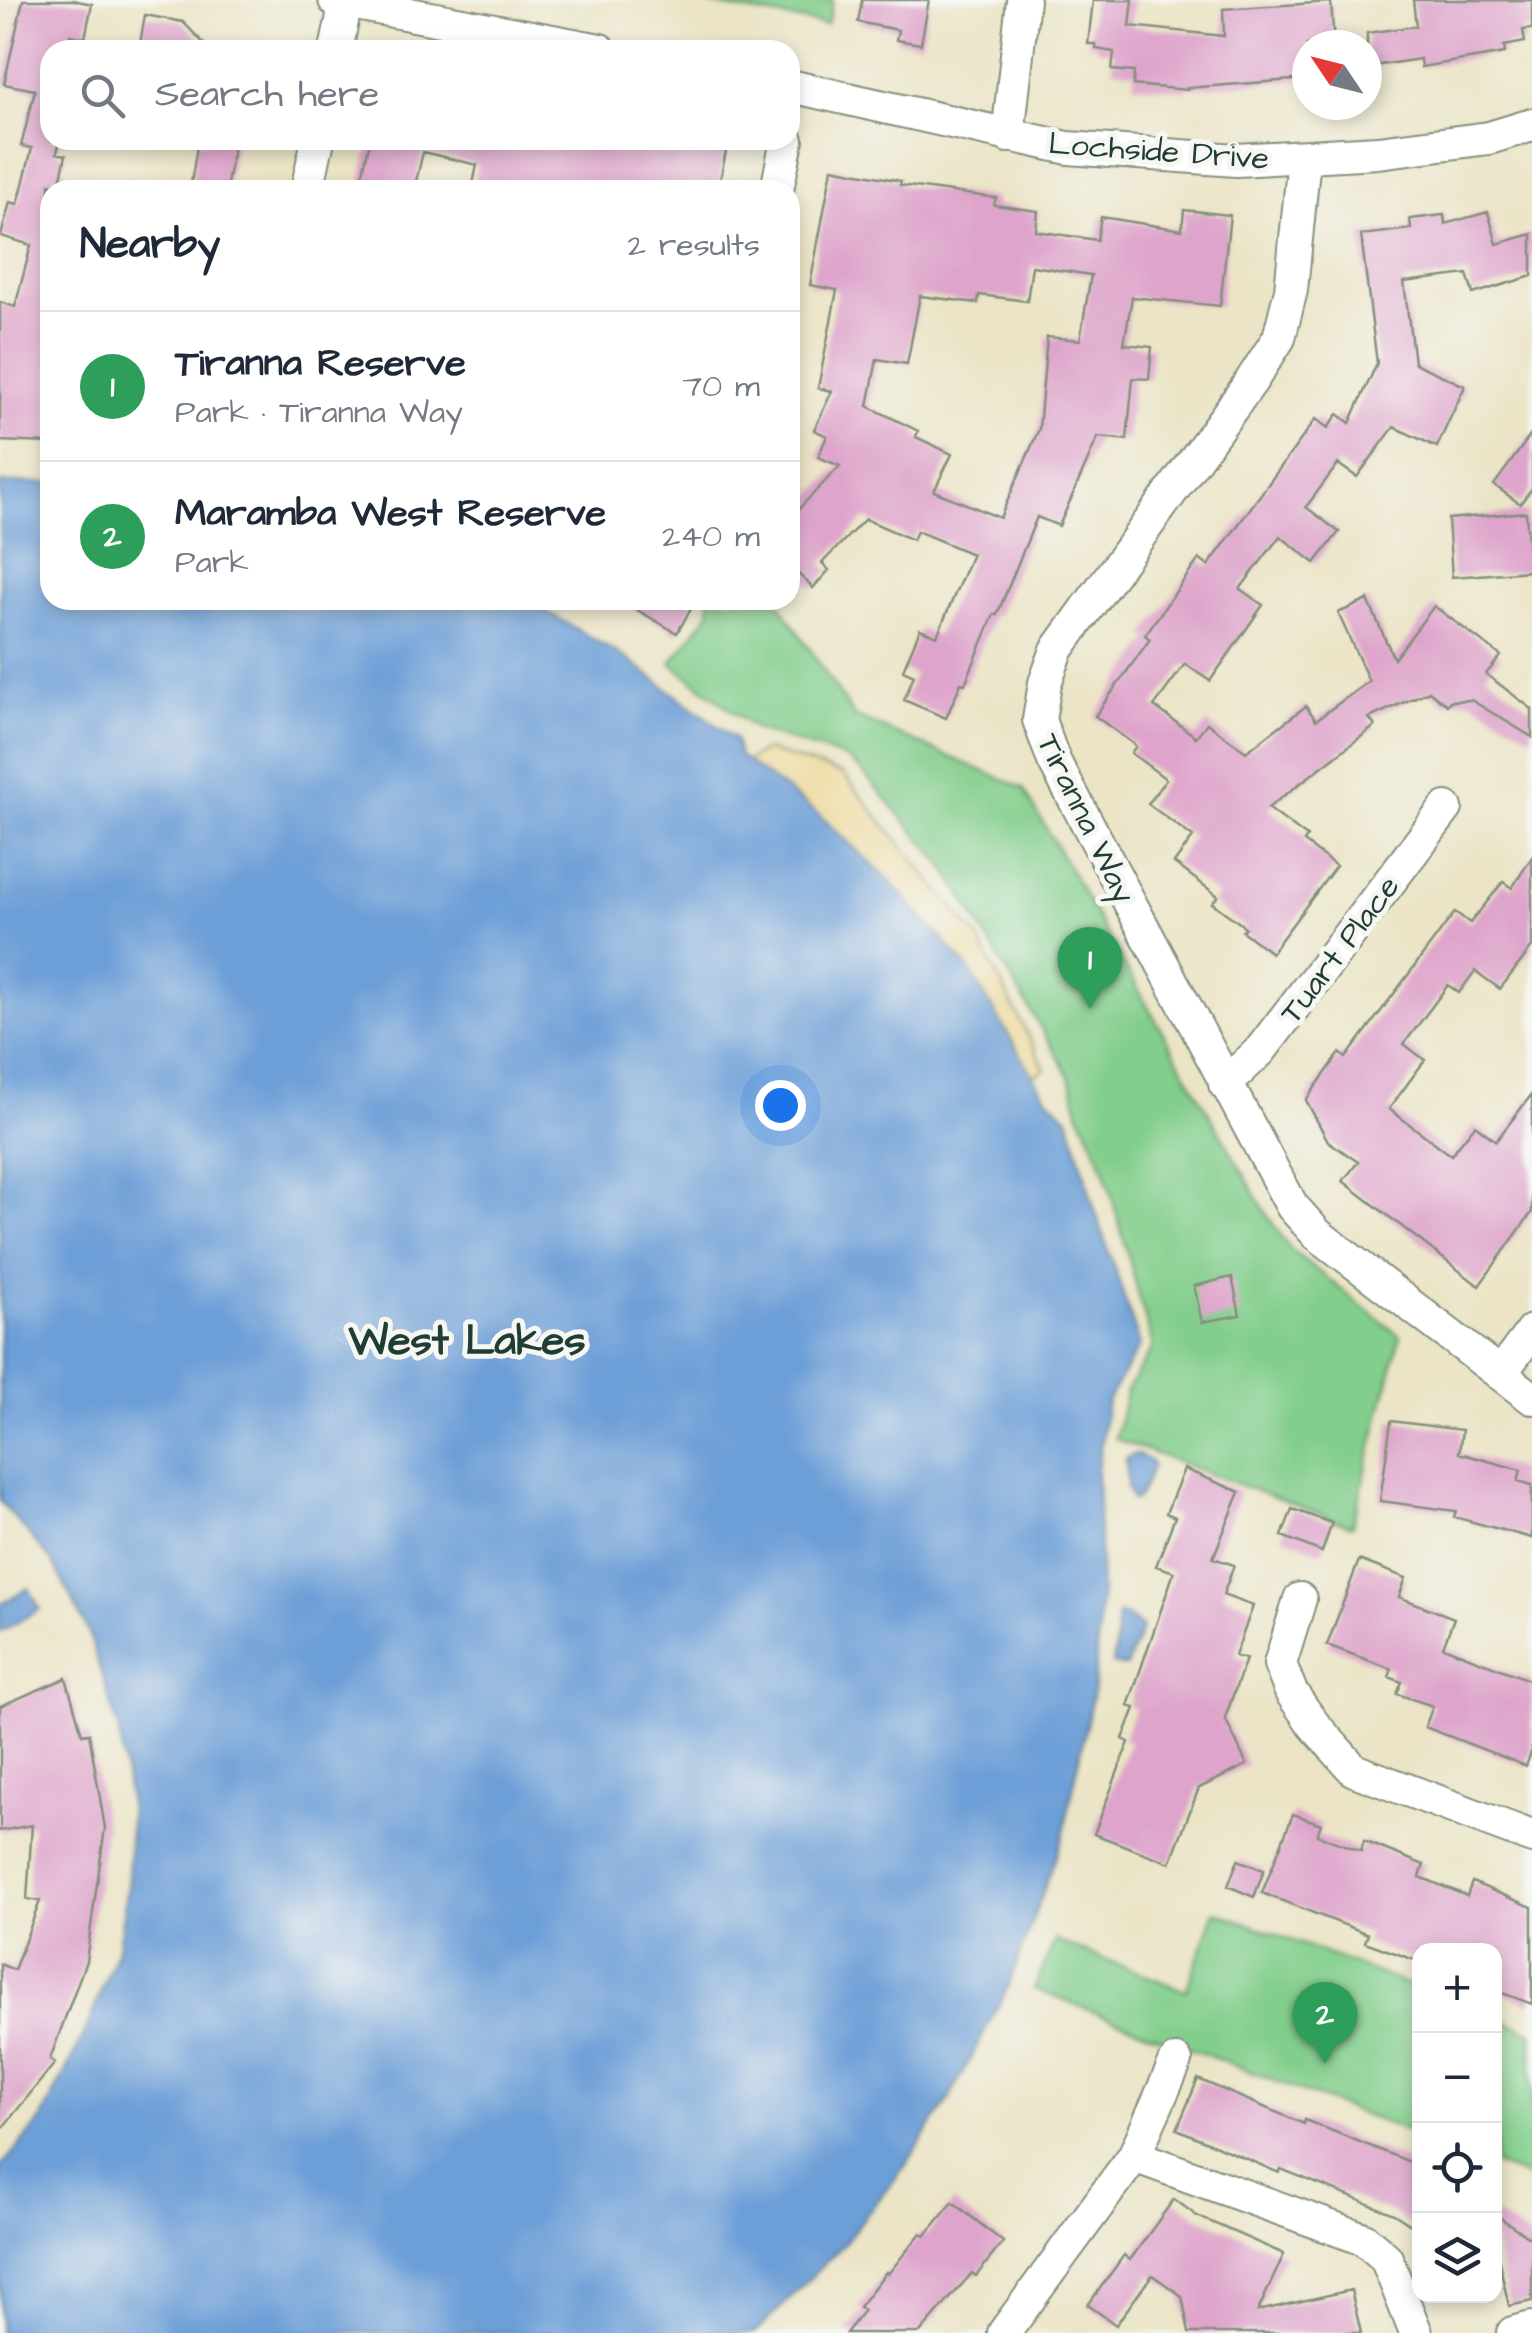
<!DOCTYPE html>
<html lang="en">
<head>
<meta charset="utf-8">
<style>
	:root { --surface:#fff; --page:#f6f6f7; --text:#1f2937; --muted:#747a83; --line:#e0e1e3; --accent:#d1495b }
	body { margin:0; font-family:"Architects Daughter",sans-serif; background:var(--page); color:var(--text) }
	.controls { position:absolute; right:30px; bottom:30px; display:grid; overflow:hidden; border-radius:20px; box-shadow:0 5px 15px #0003 }
	.controls button { width:90px; height:90px; display:grid; place-items:center; padding:0; border:0; border-bottom:2px solid var(--line); background:var(--surface); color:var(--text); font:50px sans-serif }
	.compass { position:absolute; left:1292px; top:30px; width:90px; height:90px; border-radius:50%; background:var(--surface); box-shadow:0 5px 15px #0003; rotate:305deg }
	.you { position:absolute; left:780px; top:1105px; width:35px; height:35px; margin:-25px; border:8px solid #fff; border-radius:50%; background:#1a73e8; box-shadow:0 0 0 15px #1a73e833 }
	.badge { display:grid; place-items:center; width:65px; height:65px; border-radius:50%; background:var(--accent); color:#fff; font-size:32px; font-weight:700 }
	.pin { position:absolute; translate:-50% -82px; filter:drop-shadow(0 2px 5px #0008) }
	.pin::after { content:''; position:absolute; top:52px; width:35px; height:30px; background:inherit; clip-path:polygon(0 0,100% 0,50% 100%) }
	.list { margin:0; padding:0; list-style:none }
	h2 { display:flex; justify-content:space-between; align-items:center; height:130px; margin:0; padding:0 40px; font-size:42px }
	h2 small { font-size:32px; font-weight:400; color:var(--muted) }
	.list li { display:grid; grid-template-columns:65px 1fr auto; gap:30px; align-items:center; box-sizing:border-box; height:150px; padding:0 40px; border-top:2px solid var(--line) }
	.list b { display:block; font-size:38px; white-space:nowrap }
	.list p { margin:0; font-size:32px; white-space:nowrap; color:var(--muted) }
	.list em { font-size:32px; font-style:normal; color:var(--muted) }
	.icon { flex:none; width:55px; height:55px; fill:none; stroke:currentColor; stroke-width:2; stroke-linecap:round; stroke-linejoin:round }
	.map { position:relative; flex:none; width:1532px; height:2333px; overflow:hidden }
	.search { position:absolute; background:var(--surface); box-shadow:0 5px 15px #0003; left:40px; top:40px; width:760px; height:110px; display:flex; align-items:center; gap:25px; box-sizing:border-box; padding:0 35px; border-radius:30px; color:var(--muted); font-size:38px }
	.panel { position:absolute; background:var(--surface); box-shadow:0 5px 15px #0003; left:40px; top:180px; width:760px; height:430px; border-radius:30px }
	.map>svg:first-child { display:block }
	.green { fill:#82ce8c; stroke:#508660; stroke-width:2.5 }
	.sand { fill:#eeda9e; stroke:#868c69; stroke-width:2.5 }
	.water { fill:#6c9ed7; stroke:#466e86; stroke-width:2.5 }
	.building { fill:#dea4cb; fill-rule:evenodd }
	.lines { fill:none; stroke-linecap:round; stroke-linejoin:round }
	.minor-casing { stroke:#85907d; stroke-width:36 }
	.minor { stroke:#fff; stroke-width:32 }
	.labels { text-anchor:middle; stroke-width:10; stroke-linejoin:round; paint-order:stroke }
	.street-label { font-size:32px; fill:#1f3d34; stroke:#f6f6f2 }
	.district-label { font-size:42px; font-weight:bold; fill:#1f3d34; stroke:#f6f6f2 }
</style>
</head>
<body>
<div class="map">
<svg width="1532" height="2333" viewBox="0 0 1532 2333">
	<rect width="100%" height="100%" fill="#f6f6f2"/>
	<filter id="ink" filterUnits="userSpaceOnUse"><feTurbulence type="fractalNoise" baseFrequency=".01" numOctaves="2"/><feDisplacementMap in="SourceGraphic" scale="20" xChannelSelector="R" yChannelSelector="G"/><feConvolveMatrix kernelMatrix="1 2 1 2 8 2 1 2 1" color-interpolation-filters="sRGB"/></filter>
	<filter id="wash" filterUnits="userSpaceOnUse"><feTurbulence type="fractalNoise" baseFrequency=".0048" numOctaves="4" result="noise"/><feDisplacementMap in="SourceGraphic" scale="40" xChannelSelector="R" yChannelSelector="G"/><feGaussianBlur stdDeviation="2.25" result="paint"/><feColorMatrix in="noise" values="0 0 0 0 0 0 0 0 0 0 0 0 0 0 0 0 0 1.4 0 .05"/><feComposite in="paint" operator="in"/></filter>
	<g filter="url(#wash)">
		<rect width="100%" height="100%" fill="#ebe4c6"/>
		<path class="green" d="M685,0H833L827,25Z
			M709,600H777L854,716L1023,788L1269,1218L1290,1249L1400,1336L1352,1526L1115,1439L1126,1392L1153,1347L1103,1165L1080,1114L1069,1075L944,866L861,770L846,758L756,730L671,663L710,612Z
			M1215,1911L1419,1989V2136L1034,1989L1055,1940L1186,1991Z
			M1495,2017L1532,2032V2179L1495,2165Z"/>
		<path class="sand" d="M765,750L843,774L978,938L1045,1069L1032,1077L742,764Z"/>
		<path class="water" d="M0,483H50V600H527L626,658L735,739L739,756L816,812L890,881L968,968L1045,1095L1069,1118L1094,1207L1140,1345L1107,1401L1097,1471L1101,1593L1094,1687L1063,1837L1008,1987L949,2099L906,2165L840,2248L755,2333H0V2168L41,2120L86,2031L118,1946L128,1879L130,1812L119,1731L88,1631L53,1563L0,1501Z
			M1136,1454L1152,1462V1467L1139,1497L1133,1501L1127,1488L1126,1458Z
			M29,1588L40,1609L0,1632V1605Z
			M1123,1614L1142,1627L1126,1667L1113,1664L1118,1615Z"/>
		<g id="blocks">
			<path class="building" d="M23,0H73L92,4L85,38L70,35L67,50H50V140H60L57,153L66,155L59,186L50,184V443L0,441V302L15,307L31,245L1,236L10,202L18,204L32,148L21,146L35,90L4,84Z
				M862,0H929L921,44L896,40L898,30L858,22Z
				M1093,0H1133L1130,26L1224,36L1223,9L1331,2L1334,45H1307V79L1187,88V90L1133,85L1134,72L1112,70L1114,52L1096,49V44H1088Z
				M1413,0H1532V29L1523,30L1525,42L1504,46L1505,53L1421,67L1420,59L1367,67V33L1416,26Z
				M145,15L183,22L210,50H139Z
				M198,140H235L226,190H190Z
				M370,140H698L727,146L718,190H497L473,184L477,165L423,152L414,190H359Z
				M832,168L901,181L900,185L996,198L994,205L1038,211L1036,231L1097,240L1101,217L1182,230L1184,210L1230,215L1220,306L1132,297L1124,344L1152,347L1149,379L1133,378L1127,440L1098,437L1059,526L1037,517L997,615L994,614L965,684L961,683L946,718L904,700L914,675L903,670L920,629L937,636L972,554L917,531L913,540L865,519L822,563L829,570L813,588L790,566V518L840,466L818,457L827,436L814,430L832,391L818,388L837,290L810,285ZM1032,266L1091,275L1080,340L1047,337L1039,429L1000,518L934,491L952,454L916,437L918,431L868,406L877,359L907,364L920,296L978,303L979,295L1027,301Z
				M1488,212L1497,244L1532,234V276L1473,294L1467,274L1404,282L1414,363L1465,386L1437,447L1394,427L1357,477L1338,464L1306,507L1339,532L1315,563L1280,536L1240,589L1263,605L1210,681L1185,664L1154,706L1196,737L1207,723L1246,752L1306,706L1316,720L1369,681L1338,613L1368,600L1394,659L1434,606L1501,656L1486,674L1532,709V737L1471,700L1450,701L1447,705L1429,691L1369,718L1375,726L1268,808L1307,837L1304,842L1336,866L1271,953L1242,931L1245,927L1212,903L1218,896L1174,863L1193,837L1148,804L1166,779L1131,753L1136,746L1095,716L1150,639L1145,635L1199,559L1208,566L1316,419L1328,428L1338,414L1350,423L1377,363L1361,235L1411,229L1410,219L1444,215L1445,224Z
				M1532,433V488L1520,504L1494,485Z
				M1526,512L1530,571L1452,577L1448,519Z
				M620,600H696L677,633Z
				M1532,857V947L1500,989L1475,971L1459,993L1448,985L1404,1044L1425,1060L1389,1109L1451,1155L1475,1125L1496,1141L1532,1094V1212L1479,1286L1343,1181L1358,1162L1328,1141L1306,1100L1340,1053L1346,1058L1455,912L1470,923L1503,882L1512,888Z
				M1232,1277L1240,1315L1202,1322L1194,1286Z
				M1391,1421L1462,1430L1459,1453L1521,1470L1518,1481L1532,1485V1538L1454,1517L1456,1511L1380,1501Z
				M1184,1469L1240,1492L1213,1558L1234,1565L1223,1595L1253,1606L1235,1656L1246,1659L1225,1718L1247,1765L1199,1788L1170,1863L1094,1834L1129,1742L1123,1739L1135,1708L1128,1706L1174,1572L1156,1566L1175,1517L1166,1513Z
				M1292,1509L1332,1523L1322,1552L1282,1536Z
				M1359,1560L1406,1578L1399,1597L1454,1618L1443,1647L1532,1681V1750L1526,1766L1425,1727L1433,1706L1397,1694L1402,1682L1389,1677L1392,1669L1327,1645Z
				M66,1678L82,1734L89,1733L105,1828L86,1961L50,2059L55,2063L0,2131V1964L14,1970L40,1901L27,1899L32,1825L0,1831V1706Z
				M1293,1814L1321,1824L1317,1835L1361,1851L1364,1841L1424,1865L1420,1877L1467,1896L1472,1882L1532,1907V2004L1494,1990V1950H1420V1962L1365,1942L1368,1934L1262,1893Z
				M1238,1860L1264,1870L1254,1897L1228,1886Z
				M1198,2079L1304,2124L1305,2120L1420,2166V2231L1394,2214L1281,2169L1279,2173L1177,2129Z
				M1174,2199L1197,2216L1284,2254L1258,2311L1351,2290L1361,2333H1189L1182,2296L1152,2275L1116,2325L1088,2305L1124,2255L1130,2260Z
				M953,2202L1003,2242L976,2276L972,2273L920,2333H846L864,2310L859,2307L886,2272L888,2274L921,2233L925,2236Z
				M1494,2214L1532,2239V2301L1509,2306L1494,2240Z"/>
		</g>
	</g>
	<g filter="url(#ink)">
		<use href="#blocks" fill-opacity="0" stroke="#85907d" stroke-width="2.5"/>
		<g class="lines">
			<defs>
				<path id="minor" d="M335,0L600,50
					M336,50L346,2
					M790,86L1068,148L1236,160L1378,152L1489,138L1532,125
					M1008,136L1023,0
					M1304,158L1291,290L1279,338L1250,383L1057,650L1045,683L1039,720L1054,761L1292,1206L1317,1234L1532,1398
					M307,190L318,140
					M777,190L787,140
					M1225,1084L1260,1051L1446,808
					M1500,1374L1532,1331
					M1300,1599L1280,1664L1291,1692L1314,1725L1354,1770L1532,1837
					M1134,2156L1364,2239L1386,2258L1416,2333
					M1004,2333L1134,2156L1176,2061
					M1513,2333L1532,2328"/>
			</defs>
			<use href="#minor" class="minor-casing"/>
			<use href="#minor" class="minor"/>
		</g>
	</g>
	<g class="labels">
		<g class="street-label">
			<text transform="translate(1159 150) rotate(4)" y="11">Lochside Drive</text>
			<text transform="translate(1087 818) rotate(64)" y="11">Tiranna Way</text>
			<text transform="translate(1339 949) rotate(-53)" y="11">Tuart Place</text>
		</g>
		<g class="district-label">
			<text x="467" y="1354">West Lakes</text>
		</g>
	</g>
</svg>
<div class="controls">
<button>+</button>
<button>−</button>
<button><svg class="icon" aria-label="locate" viewBox="0 0 24 24"><circle cx="12" cy="12" r="6"/><path d="M12 2v4M12 18v4M2 12h4M18 12h4"/></svg></button>
<button><svg class="icon" aria-label="layers" viewBox="0 0 24 24"><path d="M12 4l9 5-9 5-9-5zM3 14l9 5 9-5"/></svg></button>
</div>
<svg class="compass" viewBox="-18 -18 36 36"><path d="M0-13l5 13h-10z" fill="#e53935"/><path d="M0 13l5-13h-10z" fill="#747a83"/></svg>
<div class="you"></div>
<div class="pin badge" style="left:1090px;top:1009px;background:#2e9e5b">1</div>
<div class="pin badge" style="left:1325px;top:2064px;background:#2e9e5b">2</div>
<div class="search"><svg class="icon" aria-label="search" viewBox="0 0 24 24"><circle cx="10" cy="10" r="6"/><path d="M15 15l6 6"/></svg>Search here</div>
<section class="panel">
<h2>Nearby<small>2 results</small></h2>
<ul class="list">
<li><span class="badge" style="background:#2e9e5b">1</span><div><b>Tiranna Reserve</b><p>Park · Tiranna Way</p></div><em>70 m</em></li>
<li><span class="badge" style="background:#2e9e5b">2</span><div><b>Maramba West Reserve</b><p>Park</p></div><em>240 m</em></li>
</ul>
</section>
</div>
</body>
</html>
